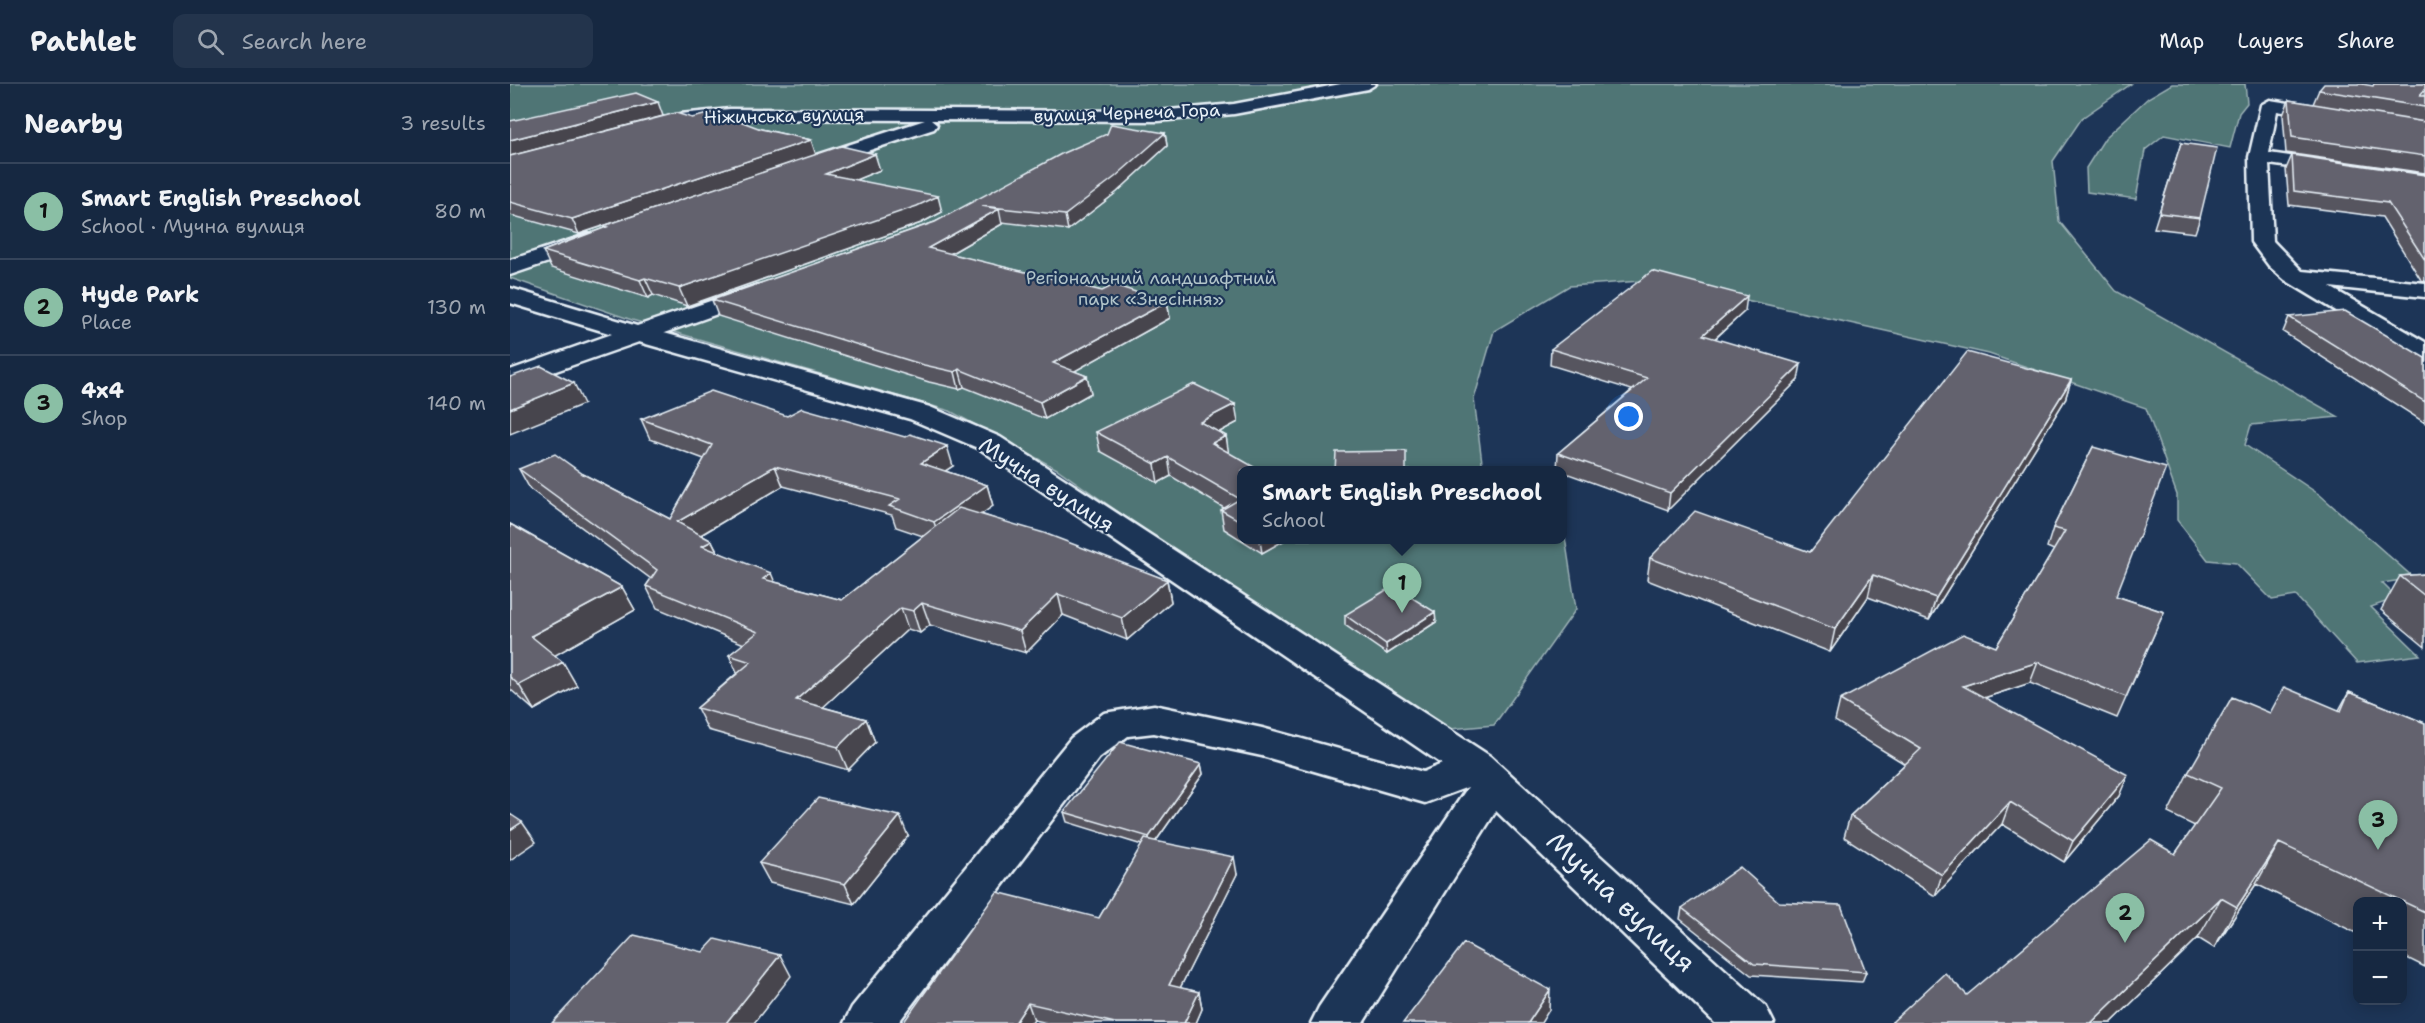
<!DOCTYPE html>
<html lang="en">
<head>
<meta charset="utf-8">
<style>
	:root { --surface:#162841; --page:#23344c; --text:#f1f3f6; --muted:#9ea6b1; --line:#35445a; --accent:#8abfa5 }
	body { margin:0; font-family:"Shantell Sans",sans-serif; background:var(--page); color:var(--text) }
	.controls { position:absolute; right:18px; bottom:18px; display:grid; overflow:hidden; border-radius:12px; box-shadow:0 3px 15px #0003 }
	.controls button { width:54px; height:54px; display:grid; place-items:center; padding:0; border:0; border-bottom:2px solid var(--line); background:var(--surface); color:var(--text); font:30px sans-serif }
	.you { position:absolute; left:1119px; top:333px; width:21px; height:21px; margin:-15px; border:4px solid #fff; border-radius:50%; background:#1a73e8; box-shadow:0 0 0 9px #1a73e833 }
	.badge { display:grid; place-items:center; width:39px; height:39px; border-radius:50%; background:var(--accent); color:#111; font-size:20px; font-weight:700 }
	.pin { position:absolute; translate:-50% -50px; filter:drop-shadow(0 2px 3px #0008) }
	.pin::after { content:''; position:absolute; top:32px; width:21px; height:18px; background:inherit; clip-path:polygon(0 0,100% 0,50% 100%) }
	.popup { position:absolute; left:727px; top:382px; width:330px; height:78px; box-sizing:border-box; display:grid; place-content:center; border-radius:12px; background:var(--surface); filter:drop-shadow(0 2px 4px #0005); font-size:20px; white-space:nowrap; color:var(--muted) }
	.popup b { font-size:22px; color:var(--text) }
	.popup::after { content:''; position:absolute; left:50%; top:100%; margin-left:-12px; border:12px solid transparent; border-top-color:var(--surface) }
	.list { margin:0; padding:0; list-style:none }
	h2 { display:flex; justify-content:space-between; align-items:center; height:78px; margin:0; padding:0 24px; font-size:26px }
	h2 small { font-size:20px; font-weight:400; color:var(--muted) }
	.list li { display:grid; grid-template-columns:39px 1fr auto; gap:18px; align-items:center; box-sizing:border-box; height:96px; padding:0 24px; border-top:2px solid var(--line) }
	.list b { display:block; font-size:22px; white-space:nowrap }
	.list p { margin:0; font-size:20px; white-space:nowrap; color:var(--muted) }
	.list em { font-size:20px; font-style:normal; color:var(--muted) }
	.icon { flex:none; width:33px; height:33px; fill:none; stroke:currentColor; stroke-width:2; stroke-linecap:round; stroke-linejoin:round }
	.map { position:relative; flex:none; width:1915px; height:939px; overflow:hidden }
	header { display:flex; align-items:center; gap:36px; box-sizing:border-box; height:84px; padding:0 30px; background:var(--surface); border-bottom:2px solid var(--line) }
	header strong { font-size:28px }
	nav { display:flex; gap:33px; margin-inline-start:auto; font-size:21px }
	.search { width:420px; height:54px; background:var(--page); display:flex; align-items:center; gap:15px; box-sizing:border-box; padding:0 21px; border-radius:12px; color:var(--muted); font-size:22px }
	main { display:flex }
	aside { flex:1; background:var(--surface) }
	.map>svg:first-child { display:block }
	.green { fill:#4f7475; stroke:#9cb2b6; stroke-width:1.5 }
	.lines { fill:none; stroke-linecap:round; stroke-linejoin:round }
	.minor-casing { stroke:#e8f1f8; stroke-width:5 }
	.minor { fill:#1d3557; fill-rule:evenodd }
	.wall { fill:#56545f; stroke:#e8f1f8; stroke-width:1.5; fill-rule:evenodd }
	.shaded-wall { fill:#46454d; stroke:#e8f1f8; stroke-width:1.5 }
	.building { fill:#64626e; stroke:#e8f1f8; stroke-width:1.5 }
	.labels { text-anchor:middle; stroke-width:4.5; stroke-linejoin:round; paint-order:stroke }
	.far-street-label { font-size:18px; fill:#e8f1f8; stroke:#1d3557 }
	.far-park-label { font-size:18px; fill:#b2c5ca; stroke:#1d3557 }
	.street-label { font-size:22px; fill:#e8f1f8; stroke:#1d3557 }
	.near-street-label { font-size:27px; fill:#e8f1f8; stroke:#1d3557 }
</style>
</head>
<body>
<header>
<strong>Pathlet</strong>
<div class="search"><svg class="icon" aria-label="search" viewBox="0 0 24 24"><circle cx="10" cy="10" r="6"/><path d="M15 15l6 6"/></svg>Search here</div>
<nav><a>Map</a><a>Layers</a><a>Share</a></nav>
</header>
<main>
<aside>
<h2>Nearby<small>3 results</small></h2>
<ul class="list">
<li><span class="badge">1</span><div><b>Smart English Preschool</b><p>School · Мучна вулиця</p></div><em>80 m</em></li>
<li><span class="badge">2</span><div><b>Hyde Park</b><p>Place</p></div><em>130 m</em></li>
<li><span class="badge">3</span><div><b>4х4</b><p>Shop</p></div><em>140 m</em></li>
</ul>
</aside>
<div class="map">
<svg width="1915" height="939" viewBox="0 0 1915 939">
	<rect width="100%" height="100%" fill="#1d3557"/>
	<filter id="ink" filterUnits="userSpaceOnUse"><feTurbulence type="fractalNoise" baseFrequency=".0167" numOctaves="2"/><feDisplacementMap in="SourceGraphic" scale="12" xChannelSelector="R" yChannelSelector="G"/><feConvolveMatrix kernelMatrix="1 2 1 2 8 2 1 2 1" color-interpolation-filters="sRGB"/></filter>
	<g filter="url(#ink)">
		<path class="green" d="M0,0H1621L1572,34L1543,77L1549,137L1606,207L1829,333L1741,341L1735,361L1810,411L1904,494L1872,499L1887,514L1861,523L1910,571L1847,579L1786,512L1762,516L1726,479L1698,476L1667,436V411L1636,324L1479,270L1146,196L1059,202L984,247L964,315L973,386H732V456H1052L1053,451L1055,453L1066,525L984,641L940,645L701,493L547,385L440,327L122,236L0,194Z
			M1662,0H1735L1737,19L1729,29L1720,64L1654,51L1635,66L1626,115L1577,108L1576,84L1595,54L1638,14Z"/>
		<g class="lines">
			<defs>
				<path id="minor" d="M831,0H866L858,5L724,30L648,37L421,36L427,41L424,45L299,86L292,84L289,80L292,76L415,36L220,35L171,40L138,49L129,44L132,40L170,30L220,25L648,27L724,20Z
					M1760,16L1821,26L1830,31L1821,36L1767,27L1759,69L1915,91V103L1759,80L1763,157L1792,187L1915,199V213L1820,203L1915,258V277L1906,275L1775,196L1759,182L1741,158L1739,73L1751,21Z
					M78,150L86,152L89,157L86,162L0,191V176Z
					M247,201L255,203L259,208L255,213L154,249L420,323L490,353L980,672L1256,923L1264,939H1205L986,727L853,939H801L809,923L958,703L915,719L752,672L644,649L618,652L589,674L388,939H334L342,923L561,654L594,629L644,621L752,644L913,688L932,680L470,365L400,335L129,258L0,303V286L102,250L0,219V204L127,242Z"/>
			</defs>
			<use href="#minor" class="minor-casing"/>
			<use href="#minor" class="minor"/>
		</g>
		<path class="wall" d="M1915,0V9L1914,12H1915V89L1776,69L1773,31L1779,16L1803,20L1809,6L1863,2Z
			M153,32L182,34L251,45L301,56L306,71L370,86L345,96L432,128L411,139L177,222L143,211L138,214L41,184L33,167L94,144L93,142L69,150L0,131V72Z
			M655,49L657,62L607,108L558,146L492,138V140L440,170L592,207L657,218L660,234L564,287L577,292L581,309L535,335L454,303L449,305L419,298L208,232L202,216L425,138Z
			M1671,59L1690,134L1685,149L1644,144Z
			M1782,71L1915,91V197L1911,196L1872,133L1779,121L1776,85Z
			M1235,227L1205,255L1288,296L1158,426L1053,388V387L1047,386L1048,369L1122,306L1040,281L1041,265Z
			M1779,233L1915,274V339L1773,248Z
			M1561,296L1555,316L1419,536L1358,513L1320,568L1137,496L1140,474L1300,468Z
			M277,332L443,382L435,387L477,401L483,422L471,430L657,496L661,518L617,556L553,531L516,569L420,541L410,549L398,545L313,623L356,635L365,658L338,686L198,646L187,624L227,589L219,571L234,560L147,524L136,502L141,495L20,405L9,385L73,390L160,435L194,375L140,355L131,335ZM273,402L382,431L386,443L413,452L332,516L265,498L208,468L202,457L191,451Z
			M728,338L709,348L716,352L718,368L732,387V456H775L752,469L714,445L711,426L714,424L661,392L648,399L590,367L586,348Z
			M1583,363L1606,512L1654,528L1607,634L1520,599L1474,614L1609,712L1554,778L1492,740L1425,812L1334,753L1340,732L1395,680L1325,637L1330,616L1486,563L1544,466L1537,463L1543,444Z
			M0,440L112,503L125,526L45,571L67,602L24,626L0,605Z
			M1915,490V563L1871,526L1890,492Z
			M835,531L926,538L877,570L835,541Z
			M1839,608L1915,639V883L1893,872V818H1848V850L1746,800L1704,864L1688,854L1601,939H1382V938L1457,911L1665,770L1685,742L1658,729L1678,689L1760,629L1829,626Z
			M691,680L693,690L646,757L727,790L670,904L689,908L692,925L686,939H538L524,936L393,939L589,834L632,761L557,738L554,728Z
			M398,752L344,820L260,799L249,779Z
			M1269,818L1356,888L1352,898L1241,891L1170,835L1172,824Z"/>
		<path class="shaded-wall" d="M148,18L153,32L0,72V56Z
			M655,49L657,62L607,108L558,146L555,131Z
			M301,56L306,71L69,150L62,135Z
			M365,70L370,86L321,106L316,90Z
			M428,112L432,128L411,139L177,222L169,204Z
			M489,125L492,140L422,180L418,164Z
			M135,194L143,211L138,214L130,196Z
			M1237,212L1235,227L1191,267L1193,251Z
			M657,218L660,234L547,297L543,279Z
			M1291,280L1288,296L1158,426L1160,409Z
			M449,285L454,303L449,305L445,288Z
			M577,292L581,309L535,335L530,318Z
			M1561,296L1555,316L1419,536L1426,514Z
			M64,299L74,320L0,350V325Z
			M725,320L728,338L693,357L690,338Z
			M716,352L719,371L702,359Z
			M437,362L443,382L417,399L411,379Z
			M658,373L661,392L648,399L645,380Z
			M265,382L273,402L177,459L167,438Z
			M477,401L483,422L431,459L424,438Z
			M750,456H775L752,469Z
			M202,457L212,478L192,462Z
			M261,489L270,511L253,495Z
			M1363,491L1358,513L1320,568L1325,545Z
			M657,496L661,518L617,556L612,534Z
			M112,503L125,526L35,577L21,552Z
			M548,510L553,531L516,569L510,547Z
			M412,519L420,541L410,549L403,527Z
			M391,524L398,545L296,639L286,616Z
			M925,528L926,538L877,570L876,560Z
			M53,578L67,602L24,626L9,601Z
			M1528,578L1520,599L1446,623L1453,602Z
			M356,635L365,658L338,686L328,663Z
			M691,680L693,690L641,764L639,753Z
			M1618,691L1609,712L1554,778L1563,757Z
			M1500,718L1492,740L1425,812L1432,791Z
			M390,732L398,752L344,820L335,800Z
			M12,738L26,758L0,776V746Z
			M1769,759L1746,800L1704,864L1727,823Z
			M724,773L727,790L663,918L659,901Z
			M1711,814L1688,854L1601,939H1581Z
			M270,871L281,892L244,939H216Z
			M1040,906L1039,926L1031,939H1018Z
			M689,908L692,925L686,939H674Z
			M518,919L524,936L522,939H505Z"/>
		<path class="building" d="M1814,0H1852L1863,2L1864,0H1915V6L1910,12H1915V23L1809,6Z
			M126,9L148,18L0,56V37Z
			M1779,16L1915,38V72L1782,53Z
			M206,28L251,45L301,56L62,135L0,118V72L166,29L182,34Z
			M601,40L655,49L605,93L555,131L472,122L489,125L418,164L592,207L604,201L657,218L543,279L577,292L530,318L449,285L445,288L414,281L202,216L425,138L553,69L597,50Z
			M1671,59L1707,64L1690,134L1649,129Z
			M331,62L365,70L316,90L428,112L407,122L169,204L135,194L130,196L33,167L97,143L93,142Z
			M1782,71L1915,91V176L1878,119L1784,107Z
			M1142,187L1237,212L1193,251L1291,280L1160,409L1048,369L1137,294L1041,265Z
			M1835,227L1915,274V318L1779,233Z
			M1457,268L1561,296L1426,514L1363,491L1325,545L1140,474L1185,427L1300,468Z
			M31,282L64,299L0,325V293Z
			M684,300L725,320L690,338L716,352L702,359L751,387H732V438L711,426L730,415L658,373L645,380L586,348Z
			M201,307L277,332L292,324L395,353L400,350L437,362L411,379L477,401L424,438L379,422L390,415L265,382L167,438L202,457L192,462L261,489L253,495L332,516L449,424L534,449L657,496L612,534L548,510L510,547L412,519L403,527L391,524L286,616L356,635L328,663L187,624L241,578L219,571L248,548L136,502L147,486L9,385L45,370L73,390L160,435L202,361L131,335Z
			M1583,363L1656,384L1606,512L1654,528L1616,613L1528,578L1453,602L1618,691L1563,757L1500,718L1432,791L1340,732L1411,665L1330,616L1453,550L1486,563L1555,447L1543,444Z
			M896,367V387H825L826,368Z
			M0,440L112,503L21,552L53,578L9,601L0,593Z
			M1915,490V512L1890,492Z
			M883,502L925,528L876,560L835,531Z
			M1774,603L1831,627L1839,608L1915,639V828L1769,759L1727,823L1711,814L1581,939H1384L1382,938L1435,889L1457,911L1641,756L1665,770L1711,704L1678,689L1722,613L1760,629Z
			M610,658L691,680L639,753L554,728Z
			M308,714L390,732L335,800L249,779Z
			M0,730L12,738L0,746Z
			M635,755L724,773L659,901L689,908L674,939H605L518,919L505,939H393L487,808L589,834Z
			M1230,783L1269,818L1331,821L1356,888L1244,880L1172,824Z
			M124,851L193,868L205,855L270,871L216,939H42Z
			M954,859L1040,906L1018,939H893Z"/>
	</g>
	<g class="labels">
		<g class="far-street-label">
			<text transform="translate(617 29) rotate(-2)" y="6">вулиця Чернеча Гора</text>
			<text transform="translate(274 32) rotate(-1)" y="6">Ніжинська вулиця</text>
		</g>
		<g class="far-park-label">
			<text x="641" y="200">Регіональний ландшафтний<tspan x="641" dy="21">парк «Знесіння»</tspan></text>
		</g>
		<g class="street-label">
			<text transform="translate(537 400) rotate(33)" y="8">Мучна вулиця</text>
		</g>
		<g class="near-street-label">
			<text transform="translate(1111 818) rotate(43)" y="9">Мучна вулиця</text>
		</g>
	</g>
</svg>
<div class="controls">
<button>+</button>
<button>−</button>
</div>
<div class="you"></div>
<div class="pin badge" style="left:892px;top:529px">1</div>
<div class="popup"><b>Smart English Preschool</b>School</div>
<div class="pin badge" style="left:1615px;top:859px">2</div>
<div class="pin badge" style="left:1868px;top:766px">3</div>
</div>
</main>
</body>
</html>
